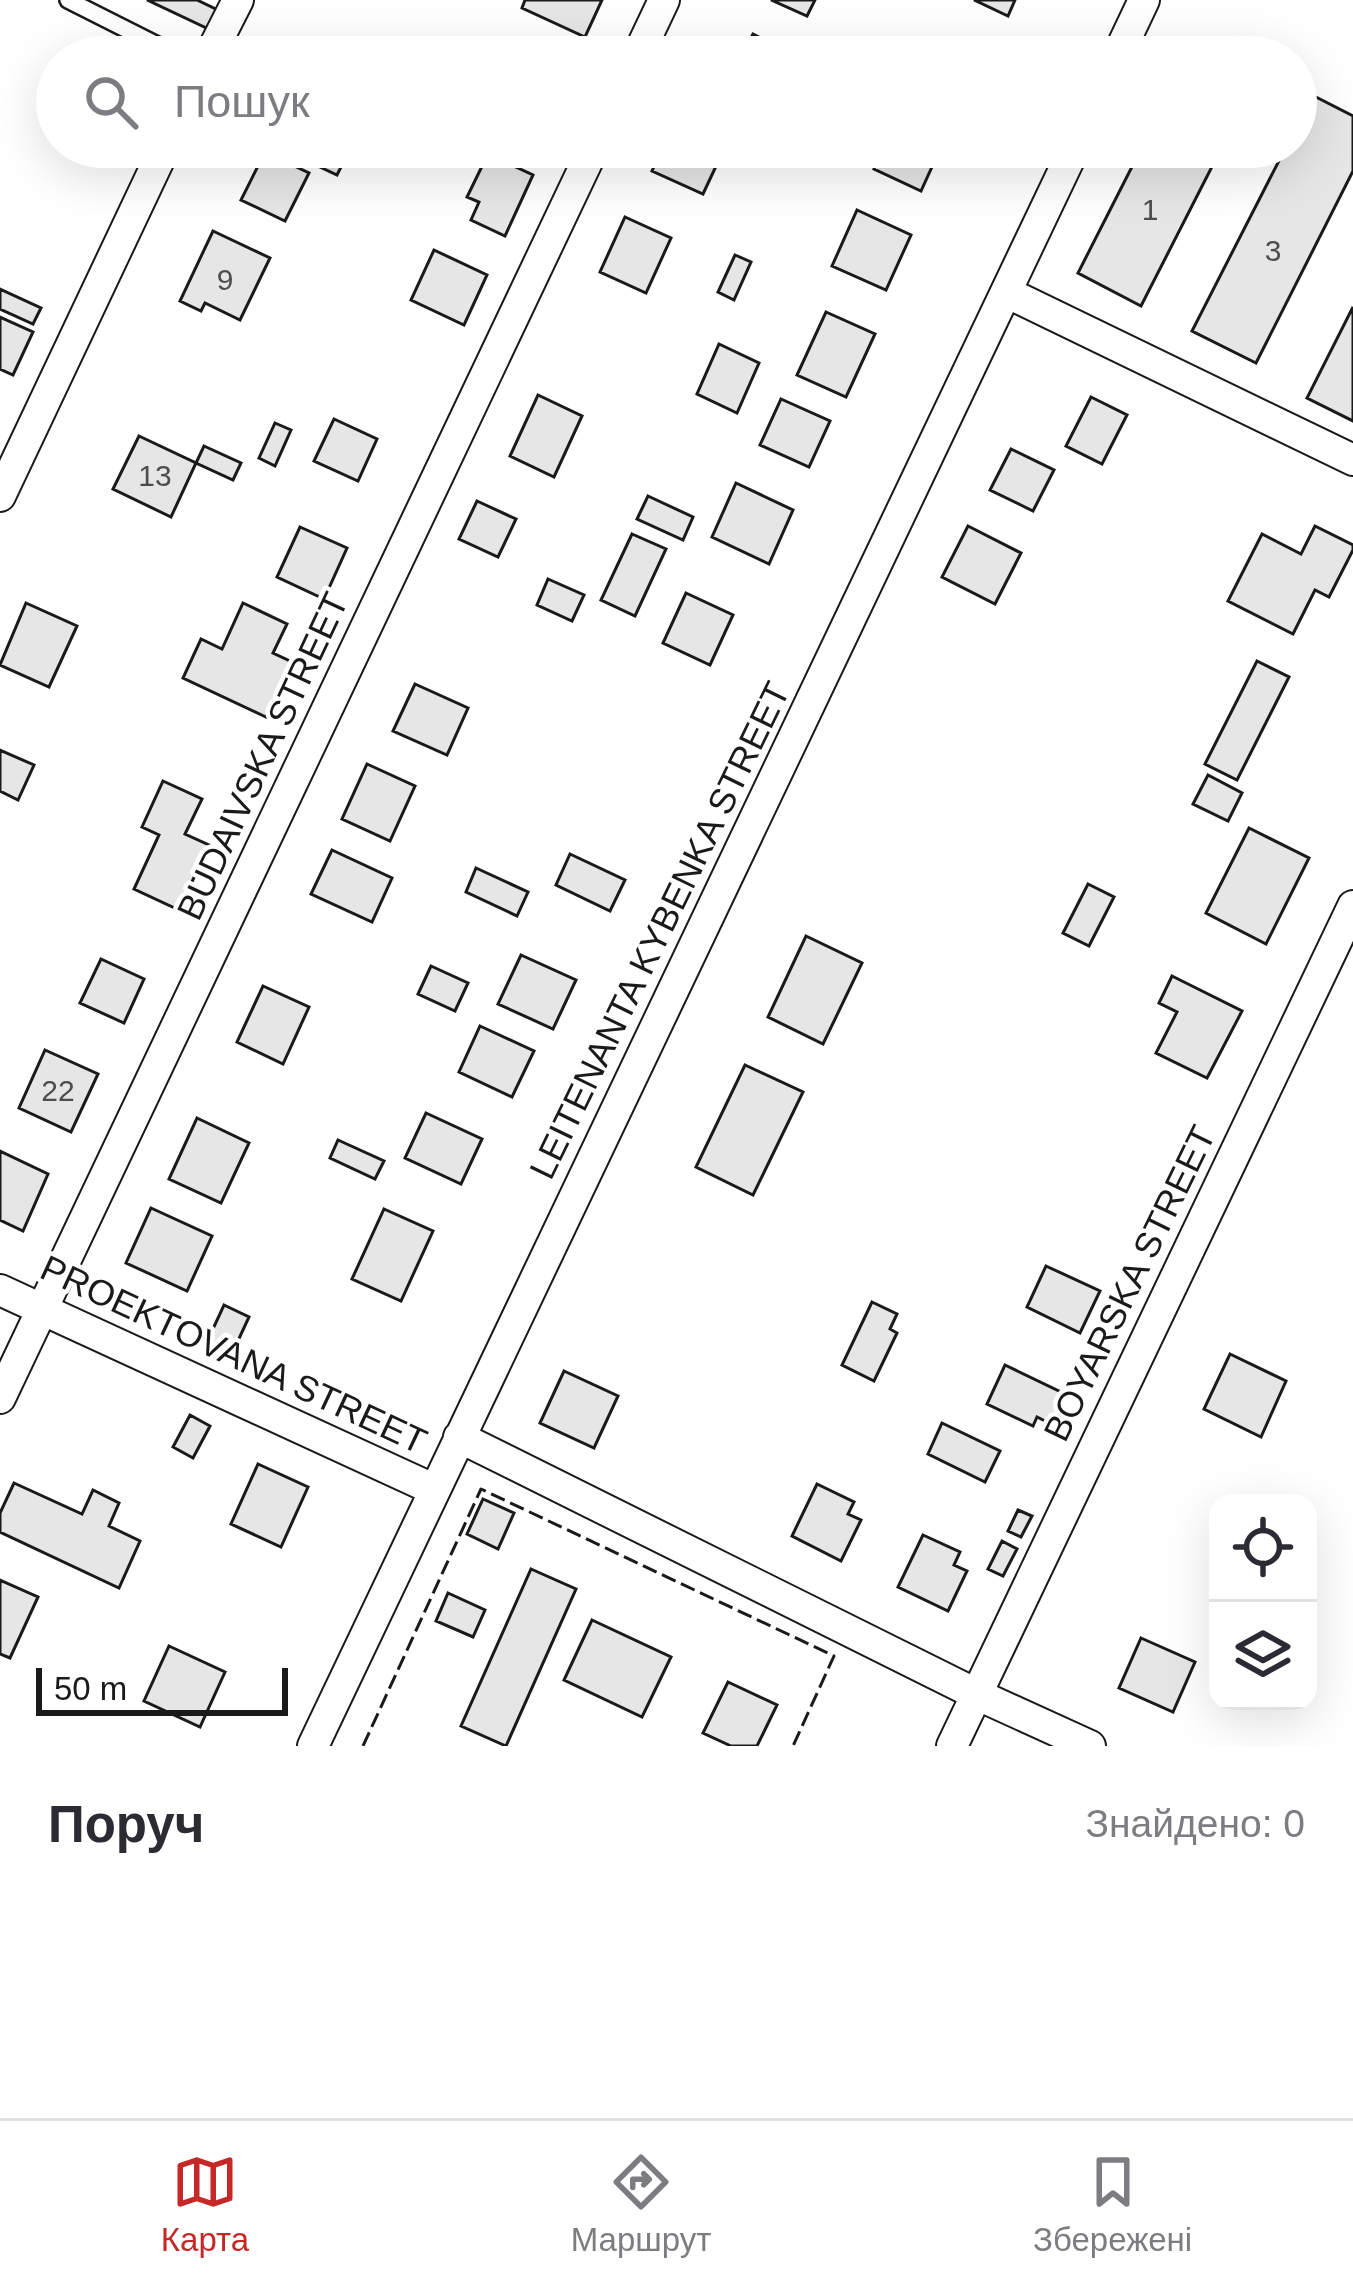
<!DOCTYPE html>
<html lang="uk">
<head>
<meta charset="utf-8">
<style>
	:root { --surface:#fff; --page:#f2f2f3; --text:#2b2b33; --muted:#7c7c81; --line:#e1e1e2; --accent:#c62828 }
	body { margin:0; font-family:Arial,sans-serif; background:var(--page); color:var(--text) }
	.controls { position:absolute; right:36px; bottom:36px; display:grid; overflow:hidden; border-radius:24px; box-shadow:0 12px 48px #0002 }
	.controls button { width:108px; height:108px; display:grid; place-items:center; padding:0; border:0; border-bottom:3px solid var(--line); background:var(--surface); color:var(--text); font:60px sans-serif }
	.scale { position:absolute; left:36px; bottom:30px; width:252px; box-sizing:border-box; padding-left:12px; border:6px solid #1a1a1a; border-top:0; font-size:33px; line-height:42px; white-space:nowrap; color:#1a1a1a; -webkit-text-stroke:9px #fff; paint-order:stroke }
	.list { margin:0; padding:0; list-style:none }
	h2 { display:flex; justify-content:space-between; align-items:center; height:156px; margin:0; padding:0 48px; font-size:51px }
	h2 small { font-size:39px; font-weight:400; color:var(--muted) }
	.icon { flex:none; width:66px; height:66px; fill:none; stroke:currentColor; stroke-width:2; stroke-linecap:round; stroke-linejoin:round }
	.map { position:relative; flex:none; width:1353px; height:1746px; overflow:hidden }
	.search { position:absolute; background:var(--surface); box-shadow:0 12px 48px #0002; left:36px; right:36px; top:36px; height:132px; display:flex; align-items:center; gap:30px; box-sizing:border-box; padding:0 42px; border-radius:66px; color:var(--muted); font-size:45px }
	.sheet { height:372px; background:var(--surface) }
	nav { display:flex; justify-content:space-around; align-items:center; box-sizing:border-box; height:168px; border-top:3px solid var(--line); background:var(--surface); font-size:33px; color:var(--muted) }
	nav a { display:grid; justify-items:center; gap:6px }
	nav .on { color:var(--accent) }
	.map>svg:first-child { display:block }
	.building { fill:#e6e6e6; stroke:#1a1a1a; stroke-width:3 }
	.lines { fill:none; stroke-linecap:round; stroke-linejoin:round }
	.lane-casing { stroke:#1a1a1a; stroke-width:20 }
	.street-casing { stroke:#1a1a1a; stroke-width:34 }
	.lane { stroke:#fff; stroke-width:15 }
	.street { stroke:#fff; stroke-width:30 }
	.fence { stroke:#1a1a1a; stroke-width:3; stroke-dasharray:15 6; stroke-linecap:butt }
	.labels { text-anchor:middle; stroke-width:9; stroke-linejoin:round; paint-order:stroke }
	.number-label { font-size:30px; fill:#4d4d4d }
	.street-label { font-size:36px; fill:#1a1a1a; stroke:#fff }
</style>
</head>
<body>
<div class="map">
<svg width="1353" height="1746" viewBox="0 0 1353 1746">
	<rect width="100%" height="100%" fill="#fff"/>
	<path class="building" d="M147,0H197L226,14L217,33Z
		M525,0H602L585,37L522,8Z
		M771,0H815L807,16Z
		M974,0H1015L1008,16Z
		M753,34L776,46L771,57H713L720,42L743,54Z
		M1197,38L1236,57H1188Z
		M311,40L345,57H303Z
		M1312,95L1353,116V171L1256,363L1192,331L1286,147H1296V127Z
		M663,147H725L703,194L652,171Z
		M884,147H941L921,191L874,169Z
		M1142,147H1222L1141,306L1078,273Z
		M265,152L309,173L285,221L241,200Z
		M488,154L533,175L505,236L471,220L479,202L467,197Z
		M323,156L342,165L337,175L318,166Z
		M857,210L911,235L886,290L832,266Z
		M625,217L671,238L646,293L600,272Z
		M213,231L270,258L240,320L205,303L201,311L180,301Z
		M434,250L487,275L464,325L411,300Z
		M735,255L751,262L734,300L718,292Z
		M0,289L41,308L33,324L0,309Z
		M1353,307V421L1307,398Z
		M826,312L875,334L846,397L797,375Z
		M0,317L33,332L13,375L0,369Z
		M719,344L759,363L737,413L697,394Z
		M538,395L582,416L554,477L510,456Z
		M1091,397L1127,415L1102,464L1066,446Z
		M781,399L830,421L809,467L760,445Z
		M334,419L377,439L358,481L314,461Z
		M275,423L291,430L275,466L259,458Z
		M139,436L196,463L171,517L113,489Z
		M204,446L241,463L233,480L196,463Z
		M1011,449L1054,470L1033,511L990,490Z
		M736,483L793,510L769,564L712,537Z
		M648,496L693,517L683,540L637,519Z
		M477,501L516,519L498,557L459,539Z
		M968,526L1021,553L995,604L942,577Z
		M1315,526L1353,545V550L1329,597L1315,590L1293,634L1228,601L1262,534L1301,554Z
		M300,527L347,548L324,599L277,577Z
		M632,534L666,549L635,616L601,600Z
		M548,579L584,595L572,621L537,605Z
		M686,593L733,615L710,665L663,643Z
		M26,603L77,626L49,687L0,665Z
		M243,603L287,624L273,653L292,662L266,717L183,678L201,639L222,649Z
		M1257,661L1289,677L1237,780L1205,764Z
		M415,684L468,708L447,755L393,731Z
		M0,750L34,765L18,800L0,791Z
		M367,764L415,786L390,841L342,819Z
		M1208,775L1242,793L1228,821L1193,804Z
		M163,781L202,799L185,834L209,845L179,910L134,889L159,835L142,827Z
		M1249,828L1309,858L1266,944L1206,913Z
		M332,850L392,878L372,922L311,894Z
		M570,854L625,880L610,911L556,885Z
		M476,868L528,892L517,916L466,892Z
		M1088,884L1114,897L1089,946L1063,933Z
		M806,936L862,963L823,1044L768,1017Z
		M521,955L576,980L553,1029L498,1004Z
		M101,959L144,979L124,1023L80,1003Z
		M431,966L468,983L455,1011L418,994Z
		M1172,976L1242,1011L1207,1078L1156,1053L1177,1012L1159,1003Z
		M263,986L309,1007L283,1064L237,1042Z
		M480,1026L534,1051L512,1097L459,1072Z
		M45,1050L98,1074L71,1132L19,1108Z
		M745,1065L803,1092L753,1195L696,1167Z
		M426,1113L482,1139L461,1184L405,1158Z
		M197,1118L249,1143L221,1203L169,1179Z
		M338,1140L384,1161L375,1179L330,1158Z
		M0,1151L48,1174L23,1231L0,1220Z
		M151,1208L212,1236L187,1291L126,1263Z
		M384,1209L433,1231L401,1301L352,1279Z
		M1046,1266L1100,1291L1080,1333L1027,1307Z
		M872,1302L897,1314L890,1329L897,1333L874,1381L842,1365Z
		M224,1305L249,1317L231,1356L206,1344Z
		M1230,1354L1286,1381L1261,1437L1204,1409Z
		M1005,1365L1065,1394L1051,1424L1037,1417L1033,1426L987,1404Z
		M564,1371L618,1396L594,1448L540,1423Z
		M190,1415L210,1426L193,1458L173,1447Z
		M942,1423L1000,1451L985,1482L928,1454Z
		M258,1464L308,1487L281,1547L231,1524Z
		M14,1483L82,1514L93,1490L119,1503L109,1526L140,1541L119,1588L0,1532V1513Z
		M817,1484L854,1502L848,1514L861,1520L841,1561L792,1536Z
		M483,1499L514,1513L498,1549L467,1534Z
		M1018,1510L1032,1516L1021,1537L1008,1531Z
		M923,1535L960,1552L954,1565L967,1571L948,1611L898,1587Z
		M1002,1541L1017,1549L1003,1576L988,1569Z
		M531,1569L576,1589L506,1746L461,1726Z
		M0,1580L38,1597L10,1658L0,1654Z
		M448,1593L485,1610L473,1637L436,1621Z
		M592,1620L671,1657L642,1717L564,1680Z
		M1141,1638L1195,1662L1173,1712L1119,1688Z
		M169,1646L225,1672L200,1727L144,1701Z
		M728,1682L777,1705L757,1746H731L703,1733Z"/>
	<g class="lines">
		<defs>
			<path id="lane" d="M68,0L181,57"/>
			<path id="street" d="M209,57L238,0
				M637,57L664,0
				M1117,57L1144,0
				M1008,293L1353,460
				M0,496L165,147
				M0,1290L435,1490
				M0,1398L594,147
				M459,1437L976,1694L1090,1746
				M313,1746L1075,147
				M952,1746L1353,906"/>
		</defs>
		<use href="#lane" class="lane-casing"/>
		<use href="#street" class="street-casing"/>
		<use href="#lane" class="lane"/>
		<use href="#street" class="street"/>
		<path class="fence" d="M363,1746L481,1489L834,1656L793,1746"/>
	</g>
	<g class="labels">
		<g class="number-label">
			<text x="1150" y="220">1</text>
			<text x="1273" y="261">3</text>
			<text x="225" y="290">9</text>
			<text x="155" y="486">13</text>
			<text x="58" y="1101">22</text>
		</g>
		<g class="street-label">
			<text transform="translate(262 756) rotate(-65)" y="13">BUDAIVSKA STREET</text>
			<text transform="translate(659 930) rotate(-64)" y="13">LEITENANTA KYBENKA STREET</text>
			<text transform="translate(1129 1283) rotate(-64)" y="13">BOYARSKA STREET</text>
			<text transform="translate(234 1354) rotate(25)" y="13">PROEKTOVANA STREET</text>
		</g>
	</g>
</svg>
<div class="controls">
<button><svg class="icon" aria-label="locate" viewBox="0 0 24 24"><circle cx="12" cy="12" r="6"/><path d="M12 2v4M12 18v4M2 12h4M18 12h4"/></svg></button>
<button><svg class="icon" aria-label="layers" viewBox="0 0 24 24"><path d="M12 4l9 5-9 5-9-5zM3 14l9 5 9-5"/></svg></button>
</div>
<div class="scale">50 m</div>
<div class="search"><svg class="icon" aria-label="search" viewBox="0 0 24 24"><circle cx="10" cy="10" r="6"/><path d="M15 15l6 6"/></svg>Пошук</div>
</div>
<section class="sheet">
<h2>Поруч<small>Знайдено: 0</small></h2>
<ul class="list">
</ul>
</section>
<nav>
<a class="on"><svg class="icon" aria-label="map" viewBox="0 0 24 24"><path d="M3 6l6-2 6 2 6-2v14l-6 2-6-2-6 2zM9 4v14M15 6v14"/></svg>Карта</a>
<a><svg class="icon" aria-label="directions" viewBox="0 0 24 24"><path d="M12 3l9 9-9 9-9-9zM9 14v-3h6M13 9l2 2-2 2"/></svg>Маршрут</a>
<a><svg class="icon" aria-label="saved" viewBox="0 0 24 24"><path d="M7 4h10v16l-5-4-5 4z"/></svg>Збережені</a>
</nav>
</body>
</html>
